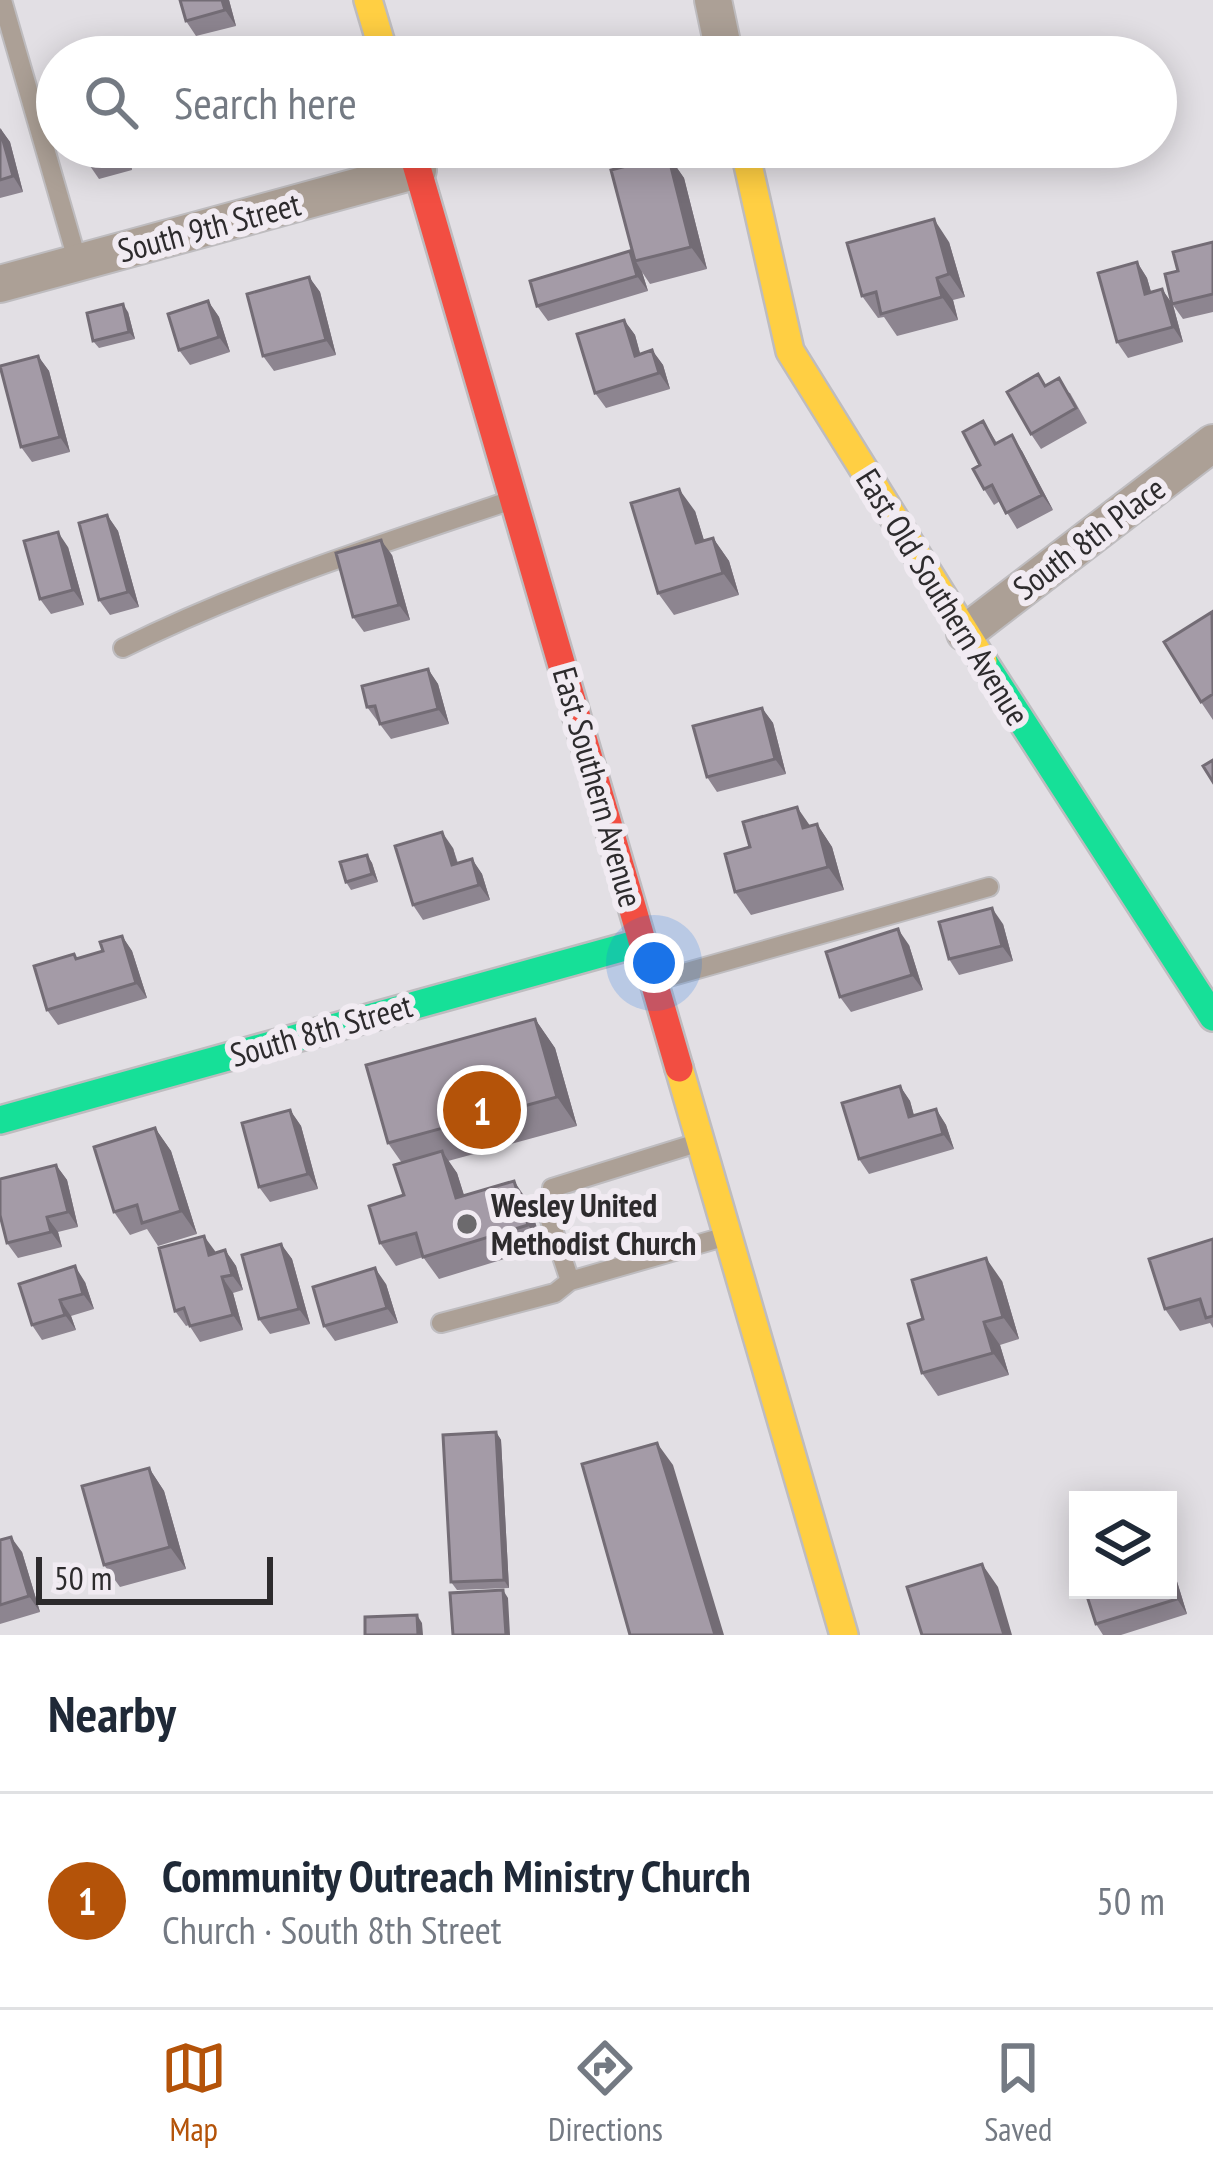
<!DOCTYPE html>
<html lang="en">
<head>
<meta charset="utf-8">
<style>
	:root { --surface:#fff; --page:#f2f2f3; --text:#1f2937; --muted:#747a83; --line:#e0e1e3; --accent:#b45309 }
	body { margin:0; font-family:"PT Sans Narrow",sans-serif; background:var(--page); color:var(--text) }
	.controls { position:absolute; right:36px; bottom:36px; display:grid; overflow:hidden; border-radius:0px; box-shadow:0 6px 30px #0003 }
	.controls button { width:108px; height:108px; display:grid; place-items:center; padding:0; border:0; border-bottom:3px solid var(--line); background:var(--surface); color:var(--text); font:60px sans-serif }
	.scale { position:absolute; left:36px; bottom:30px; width:237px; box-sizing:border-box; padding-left:12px; border:6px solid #2d2b2d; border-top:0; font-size:33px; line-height:42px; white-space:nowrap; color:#2d2b2d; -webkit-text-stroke:9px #f1ebf2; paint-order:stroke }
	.you { position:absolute; left:654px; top:963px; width:42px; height:42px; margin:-30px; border:9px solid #fff; border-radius:50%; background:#1a73e8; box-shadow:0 0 0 18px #1a73e833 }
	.badge { display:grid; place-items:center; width:78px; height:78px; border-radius:50%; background:var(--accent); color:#fff; font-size:39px; font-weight:700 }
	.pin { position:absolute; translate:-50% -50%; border:6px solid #fff; box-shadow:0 3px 12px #0006 }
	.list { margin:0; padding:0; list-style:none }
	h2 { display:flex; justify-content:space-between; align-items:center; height:156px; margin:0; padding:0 48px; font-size:51px }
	h2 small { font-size:39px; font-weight:400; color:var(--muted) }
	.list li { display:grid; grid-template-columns:78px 1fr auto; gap:36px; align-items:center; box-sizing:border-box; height:216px; padding:0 48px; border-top:3px solid var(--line) }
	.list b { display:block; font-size:45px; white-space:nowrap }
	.list p { margin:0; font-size:39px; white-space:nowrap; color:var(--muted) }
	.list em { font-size:39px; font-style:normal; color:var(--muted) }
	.icon { flex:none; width:66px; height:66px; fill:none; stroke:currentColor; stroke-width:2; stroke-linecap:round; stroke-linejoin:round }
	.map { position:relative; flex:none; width:1213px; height:1635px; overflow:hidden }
	.search { position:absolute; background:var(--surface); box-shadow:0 6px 30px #0003; left:36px; right:36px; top:36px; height:132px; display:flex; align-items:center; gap:30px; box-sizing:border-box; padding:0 42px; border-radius:66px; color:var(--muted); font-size:45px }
	.sheet { height:372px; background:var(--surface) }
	nav { display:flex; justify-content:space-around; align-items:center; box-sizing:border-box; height:168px; border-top:3px solid var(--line); background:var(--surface); font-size:33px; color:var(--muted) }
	nav a { display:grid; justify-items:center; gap:6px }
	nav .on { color:var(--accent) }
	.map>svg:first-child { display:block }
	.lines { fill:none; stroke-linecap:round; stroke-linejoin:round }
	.lane-casing { stroke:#bebcbf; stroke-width:22 }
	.street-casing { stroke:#bebcbf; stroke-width:40 }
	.fast-casing { stroke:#bebcbf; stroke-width:32 }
	.slow-casing { stroke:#bebcbf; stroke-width:32 }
	.jam-casing { stroke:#bebcbf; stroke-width:32 }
	.lane { stroke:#aca096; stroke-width:18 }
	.street { stroke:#aca096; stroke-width:36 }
	.fast { stroke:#16e098; stroke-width:27 }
	.slow { stroke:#ffcf43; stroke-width:27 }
	.jam { stroke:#f24e42; stroke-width:27 }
	.wall { fill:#8d8590 }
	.shaded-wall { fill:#736c75 }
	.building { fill:#a49ba7; stroke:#736c75; stroke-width:3 }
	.poi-dot { fill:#6c6a6d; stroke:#f1ebf2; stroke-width:4.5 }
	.labels { text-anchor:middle; stroke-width:12; stroke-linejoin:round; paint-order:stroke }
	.street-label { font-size:33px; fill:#2d2b2d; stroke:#f1ebf2 }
	.poi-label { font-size:33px; font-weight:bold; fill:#2d2b2d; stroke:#f1ebf2; text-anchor:start }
</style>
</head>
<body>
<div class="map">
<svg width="1213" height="1635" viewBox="0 0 1213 1635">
	<rect width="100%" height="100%" fill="#e2dfe4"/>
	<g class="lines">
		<defs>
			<path id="lane" d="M2,0L78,263
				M123,648C248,586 378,545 509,501
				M655,981L989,887
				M570,1281L727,1236
				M441,1323L555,1293L570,1281L550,1220L552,1188L697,1143"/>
			<path id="street" d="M713,0L725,57
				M0,284L418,170
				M965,633L1213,443"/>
			<path id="fast" d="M983,661L1213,1017
				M0,1120L643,942"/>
			<path id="slow" d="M368,0L385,57
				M744,147L790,351L983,661
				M679,1068L844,1635"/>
			<path id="jam" d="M411,147L679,1068"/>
		</defs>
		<use href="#lane" class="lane-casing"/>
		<use href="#street" class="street-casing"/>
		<use href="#fast" class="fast-casing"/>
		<use href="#slow" class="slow-casing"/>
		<use href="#jam" class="jam-casing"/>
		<use href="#lane" class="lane"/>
		<use href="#street" class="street"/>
		<use href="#fast" class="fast"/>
		<use href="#slow" class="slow"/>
		<use href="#jam" class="jam"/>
	</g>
	<path class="wall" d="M229,0L236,26L196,36L186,21Z
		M0,128L10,142L23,192L0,198Z
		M84,147H154L155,148L128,156L132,170L99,179L88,163Z
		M806,147H878L819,165Z
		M668,155L684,178L707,269L650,284L642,272L648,291L548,321L537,306L633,256Z
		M949,242L965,297L953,300L958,320L897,336L884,317L878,318L862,296Z
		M1213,242V312L1183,319L1173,305L1183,342L1128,358L1117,342L1137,262L1147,278L1151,292L1162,289L1172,304Z
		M309,277L320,292L336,355L274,371L263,356Z
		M208,301L219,317L230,352L190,365L179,350Z
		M128,312L135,339L99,348L93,341Z
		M624,320L635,335L640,354L652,350L663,365L670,389L606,408L595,393Z
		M38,356L49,371L70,452L32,462L21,447Z
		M1045,385L1070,393L1087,423L1041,449L1031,434Z
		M983,421L997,443L1022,451L1053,510L1017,529L1000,501L994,505L984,489L980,465Z
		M695,511L704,541L713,538L729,561L739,595L674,615L658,593Z
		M107,515L118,531L139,607L110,615L99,600Z
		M68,547L84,605L51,614L40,599Z
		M392,555L410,620L364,632L353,617Z
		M1213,613V720L1201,702Z
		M428,669L438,684L449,724L391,739L367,707Z
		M762,708L773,723L786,774L717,792L707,777Z
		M817,824L832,847L844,890L751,915L735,892L750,847Z
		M453,848L458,863L472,859L482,874L490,900L423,920L413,905Z
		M367,855L372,863L378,882L351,890L346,882Z
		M1003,924L1013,961L959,975L949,959Z
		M122,936L132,951L147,998L58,1025L47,1010L74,954L77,959L103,951Z
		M909,945L923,990L851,1012L840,997Z
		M535,1019L555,1048L577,1126L448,1161L457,1173L464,1196L529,1203L543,1247L439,1279L423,1257L396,1266L380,1243L404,1195L402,1163L388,1143Z
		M900,1086L910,1101L914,1116L936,1109L946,1125L954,1149L869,1174L859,1159Z
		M290,1110L301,1126L318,1189L270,1202L259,1187Z
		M155,1128L171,1151L197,1234L158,1246L147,1229L130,1235L114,1212Z
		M56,1165L67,1180L78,1227L58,1232L62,1247L18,1258L7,1243Z
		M1213,1239V1328L1210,1323L1180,1331L1165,1309Z
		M281,1244L292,1259L310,1324L270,1334L259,1319Z
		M225,1250L236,1266L243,1290L233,1293L243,1330L200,1342L189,1325L186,1326L175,1311L215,1253Z
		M1002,1281L1019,1339L1000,1345L1009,1375L938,1396L922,1373L923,1319Z
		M85,1282L94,1309L71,1316L76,1330L42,1340L32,1325Z
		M386,1284L398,1323L335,1341L324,1326Z
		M496,1432L501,1440L509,1588L457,1590L451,1582Z
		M149,1468L164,1491L186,1569L120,1587L104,1565Z
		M0,1540L22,1552L40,1612L0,1624Z
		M1175,1575L1187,1614L1121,1635H1103L1096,1624Z"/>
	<path class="shaded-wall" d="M222,0H229L236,26L225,10Z
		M0,128L10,142L23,192L13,176Z
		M119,147H122L128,156L132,170L121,154Z
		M668,155L684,178L707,269L691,247Z
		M934,219L949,242L965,297L949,274Z
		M630,251L642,272L648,291L637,276Z
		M1137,262L1147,278L1156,309L1145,294Z
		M309,277L320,292L336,355L326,340Z
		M937,278L953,300L958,320L942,297Z
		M1162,289L1173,305L1183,342L1173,327Z
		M208,301L219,317L230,352L219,337Z
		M123,304L128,312L135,339L129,332Z
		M624,320L635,335L645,371L635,356Z
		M652,350L663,365L670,389L659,373Z
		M38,356L49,371L70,452L60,437Z
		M1012,435L1022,451L1053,510L1042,495Z
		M679,489L695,511L712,566L696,543Z
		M107,515L118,531L139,607L128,592Z
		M58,532L68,547L84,605L73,590Z
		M713,538L729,561L739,595L723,573Z
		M381,540L392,555L410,620L399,605Z
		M428,669L438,684L449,724L438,709Z
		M762,708L773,723L786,774L775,759Z
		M797,807L813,830L803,828Z
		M817,824L832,847L844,890L828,867Z
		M442,832L453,848L462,880L452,865Z
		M367,855L372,863L378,882L372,874Z
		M472,859L482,874L490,900L479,885Z
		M992,908L1003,924L1013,961L1002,946Z
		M898,929L909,945L923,990L912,975Z
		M122,936L132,951L147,998L136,983Z
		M535,1019L555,1048L577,1126L557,1097Z
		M900,1086L910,1101L919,1133L909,1117Z
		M936,1109L946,1125L954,1149L943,1134Z
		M290,1110L301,1126L318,1189L308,1174Z
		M155,1128L171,1151L197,1234L181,1211Z
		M442,1151L457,1173L472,1220L456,1198Z
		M56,1165L67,1180L78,1227L68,1212Z
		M514,1181L529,1203L543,1247L528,1225Z
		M47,1217L58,1232L62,1247L51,1232Z
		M204,1236L215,1251L220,1270L209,1255Z
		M281,1244L292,1259L310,1324L299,1309Z
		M225,1250L236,1266L243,1290L232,1275Z
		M986,1258L1002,1281L1019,1339L1003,1317Z
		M75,1266L85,1282L94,1309L83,1294Z
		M375,1268L386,1284L398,1323L387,1308Z
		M222,1277L233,1293L243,1330L233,1315Z
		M60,1300L71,1316L76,1330L65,1315Z
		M984,1322L1000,1345L1009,1375L993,1353Z
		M496,1432L501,1440L509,1588L504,1580Z
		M657,1443L673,1465L724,1635H715Z
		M149,1468L164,1491L186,1569L170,1547Z
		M11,1537L22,1552L40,1612L29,1596Z
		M982,1564L998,1587L1012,1635H1004Z
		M1168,1565L1175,1575L1187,1614L1177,1599L1168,1571Z
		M503,1590L508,1598L510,1635H506Z
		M417,1615L422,1623L423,1635H418Z"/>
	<path class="building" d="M180,0H222L225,10L186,21Z
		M289,51L290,57H266Z
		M0,130L13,176L0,180Z
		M84,147H119L121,154L88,163Z
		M668,155L691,247L635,261L611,170Z
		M934,219L949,274L937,278L942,297L881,314L876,292L862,296L847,243Z
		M1213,242V294L1172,304L1165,274L1178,271L1173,252Z
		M630,251L637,276L537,306L530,281Z
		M1137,262L1145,294L1162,289L1173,327L1117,342L1098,273Z
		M309,277L326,340L263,356L247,294Z
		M208,301L219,337L179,350L168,314Z
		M123,304L129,332L93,341L87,313Z
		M624,320L635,356L652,350L659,373L595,393L577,334Z
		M38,356L60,437L21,447L0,366Z
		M1038,374L1045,386L1059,378L1076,408L1031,434L1007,392Z
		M983,421L995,444L1012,435L1042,495L1006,513L992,485L984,489L973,469L980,465L963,432Z
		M679,489L696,543L713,538L723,573L658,593L631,503Z
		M107,515L128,592L99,600L79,523Z
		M58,532L73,590L40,599L24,541Z
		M381,540L399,605L353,617L336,553Z
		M1212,612L1213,694L1201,702L1164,642Z
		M428,669L438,709L380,724L375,706L367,707L362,686Z
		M762,708L775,759L707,777L693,726Z
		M1213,760V782L1203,766Z
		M797,807L803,828L817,824L828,867L735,892L725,854L750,847L743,822Z
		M442,832L452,865L472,859L479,885L413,905L395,846Z
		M367,855L372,874L346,882L340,862Z
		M992,908L1002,946L949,959L939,922Z
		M898,929L912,975L840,997L826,952Z
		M122,936L136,983L47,1010L34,966L74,954L76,959L103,951L100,942Z
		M535,1019L557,1097L388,1143L366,1065Z
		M900,1086L909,1117L936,1109L943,1134L859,1159L842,1103Z
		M290,1110L308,1174L259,1187L242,1123Z
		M155,1128L181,1211L142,1223L137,1205L114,1212L94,1147Z
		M442,1151L456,1198L514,1181L528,1225L423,1257L416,1233L380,1243L369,1206L404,1195L394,1165Z
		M56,1165L68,1212L47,1217L51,1232L7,1243L0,1215V1179Z
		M204,1236L209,1255L225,1250L232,1275L222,1277L233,1315L190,1326L184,1308L175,1311L159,1248Z
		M1213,1239V1316L1206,1318L1200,1299L1165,1309L1149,1259Z
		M281,1244L299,1309L259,1319L242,1255Z
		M986,1258L1003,1317L984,1322L993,1353L922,1373L908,1324L923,1319L912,1280Z
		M75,1266L83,1294L60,1300L65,1315L32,1325L19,1284Z
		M375,1268L387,1308L324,1326L313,1287Z
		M496,1432L504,1580L451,1582L443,1435Z
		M657,1443L715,1635H630L582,1464Z
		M149,1468L170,1547L104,1565L82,1486Z
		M11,1537L29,1596L0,1605V1540Z
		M982,1564L1004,1635H922L907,1587Z
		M1168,1571L1177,1599L1096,1624L1085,1590H1168Z
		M503,1590L506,1635H453L450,1593Z
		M417,1615L418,1635H365V1617Z"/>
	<circle class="poi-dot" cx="467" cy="1224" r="12"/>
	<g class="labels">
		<g class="street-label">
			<text transform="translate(209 227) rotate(-15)" y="12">South 9th Street</text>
			<text transform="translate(1089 538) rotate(-37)" y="12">South 8th Place</text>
			<text transform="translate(943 597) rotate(58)" y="12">East Old Southern Avenue</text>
			<text transform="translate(598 787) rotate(74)" y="12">East Southern Avenue</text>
			<text transform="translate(321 1030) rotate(-16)" y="12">South 8th Street</text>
		</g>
		<g class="poi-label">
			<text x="491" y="1217">Wesley United<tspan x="491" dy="38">Methodist Church</tspan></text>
		</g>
	</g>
</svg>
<div class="controls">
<button><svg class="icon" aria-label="layers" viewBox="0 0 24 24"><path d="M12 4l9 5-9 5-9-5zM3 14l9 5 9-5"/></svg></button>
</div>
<div class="scale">50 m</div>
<div class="you"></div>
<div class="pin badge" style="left:482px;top:1110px">1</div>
<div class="search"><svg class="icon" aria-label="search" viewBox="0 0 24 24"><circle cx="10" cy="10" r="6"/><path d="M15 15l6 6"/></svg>Search here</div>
</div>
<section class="sheet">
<h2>Nearby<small></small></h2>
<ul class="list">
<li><span class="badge">1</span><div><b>Community Outreach Ministry Church</b><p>Church · South 8th Street</p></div><em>50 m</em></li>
</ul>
</section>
<nav>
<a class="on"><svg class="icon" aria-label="map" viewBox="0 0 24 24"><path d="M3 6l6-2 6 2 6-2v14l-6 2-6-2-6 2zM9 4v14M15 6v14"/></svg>Map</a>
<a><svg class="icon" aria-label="directions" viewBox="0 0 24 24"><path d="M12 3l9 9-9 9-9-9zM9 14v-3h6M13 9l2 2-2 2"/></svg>Directions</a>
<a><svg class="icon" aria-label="saved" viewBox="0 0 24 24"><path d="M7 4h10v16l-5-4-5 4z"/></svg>Saved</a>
</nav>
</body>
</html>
